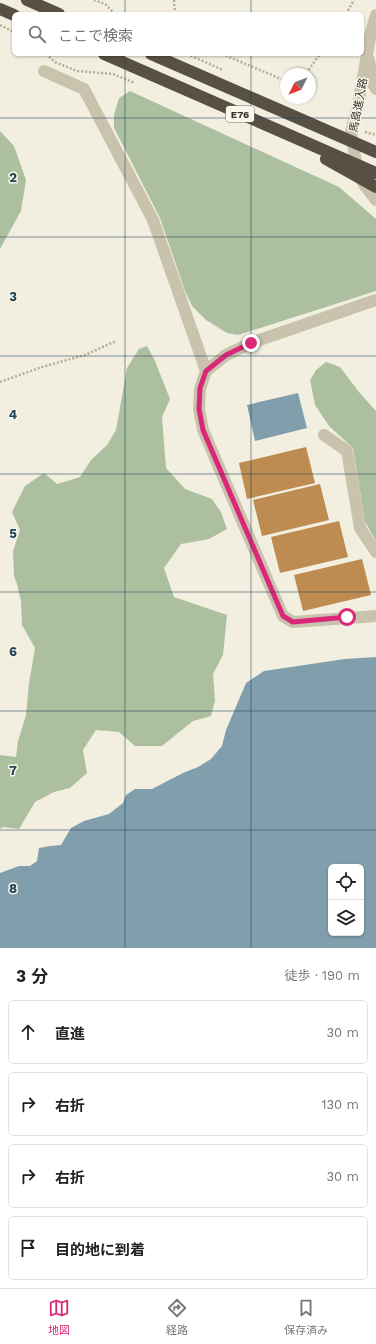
<!DOCTYPE html>
<html lang="ja">
<head>
<meta charset="utf-8">
<style>
	:root { --surface:#fff; --page:#f6f6f6; --text:#222; --muted:#767676; --line:#e0e0e0; --accent:#db2777 }
	body { margin:0; font-family:"Work Sans","Noto Sans JP",sans-serif; background:var(--page); color:var(--text) }
	.controls { position:absolute; right:12px; bottom:12px; display:grid; overflow:hidden; border-radius:6px; box-shadow:0 1px 3px #0004 }
	.controls button { width:36px; height:36px; display:grid; place-items:center; padding:0; border:0; border-bottom:1px solid var(--line); background:var(--surface); color:var(--text); font:20px sans-serif }
	.compass { position:absolute; left:280px; top:68px; width:36px; height:36px; border-radius:50%; background:var(--surface); box-shadow:0 1px 3px #0004; rotate:228deg }
	.stop { position:absolute; width:12px; height:12px; margin:-9px; border:3px solid #db2777; border-radius:50%; background:#fff }
	.stop.end { background:#db2777; border-color:#fff; box-shadow:0 1px 4px #0008 }
	.list { margin:0; padding:0; list-style:none }
	h2 { display:flex; justify-content:space-between; align-items:center; height:52px; margin:0; padding:0 16px; font-size:17px }
	h2 small { font-size:13px; font-weight:400; color:var(--muted) }
	.list li { display:grid; grid-template-columns:26px 1fr auto; gap:12px; align-items:center; box-sizing:border-box; height:64px; margin:0 8px 8px; padding:0 8px; border:1px solid var(--line); border-radius:6px }
	.list b { display:block; font-size:15px; white-space:nowrap }
	.list em { font-size:13px; font-style:normal; color:var(--muted) }
	.icon { flex:none; width:22px; height:22px; fill:none; stroke:currentColor; stroke-width:2; stroke-linecap:round; stroke-linejoin:round }
	.map { position:relative; flex:none; width:376px; height:948px; overflow:hidden }
	.search { position:absolute; background:var(--surface); box-shadow:0 1px 3px #0004; left:12px; right:12px; top:12px; height:44px; display:flex; align-items:center; gap:10px; box-sizing:border-box; padding:0 14px; border-radius:6px; color:var(--muted); font-size:15px }
	.sheet { height:340px; background:var(--surface) }
	nav { display:flex; justify-content:space-around; align-items:center; box-sizing:border-box; height:56px; border-top:1px solid var(--line); background:var(--surface); font-size:11px; color:var(--muted) }
	nav a { display:grid; justify-items:center; gap:2px }
	nav .on { color:var(--accent) }
	.map>svg:first-child { display:block }
	.green { fill:#acc0a0 }
	.water { fill:#819ead; fill-rule:evenodd }
	.building { fill:#be8b51 }
	.lines { fill:none; stroke-linecap:round; stroke-linejoin:round }
	.path { stroke:#b5ad96; stroke-width:2.5; stroke-dasharray:2 2; stroke-linecap:butt }
	.minor { stroke:#c9c2ac; stroke-width:12 }
	.highway { stroke:#585042; stroke-width:12 }
	.path-bridge { stroke:#b5ad96; stroke-width:2.5; stroke-dasharray:2 2; stroke-linecap:butt }
	.highway-bridge { stroke:#585042; stroke-width:12 }
	.route { stroke:#db2777; stroke-width:5 }
	.grid { fill:none; stroke:#224457; stroke-width:1; stroke-opacity:0.55 }
	.labels { text-anchor:middle; stroke-width:3; stroke-linejoin:round; paint-order:stroke }
	.shield { fill:#f9f7ec; stroke:#726e65; stroke-width:1 }
	.shield-label { font-size:10px; font-weight:bold; fill:#38332b }
	.street-label { font-size:11px; fill:#38332b; stroke:#f9f7ec }
	.grid-label { font-size:13px; text-anchor:middle; font-weight:bold; fill:#224457; stroke:#f9f7ec; stroke-width:3; stroke-linejoin:round; paint-order:stroke }
</style>
</head>
<body>
<div class="map">
<svg width="376" height="948" viewBox="0 0 376 948">
	<rect width="100%" height="100%" fill="#f2efe0"/>
	<path class="green" d="M130,91L339,187L376,219V291L238,335L227,333L206,320L192,306L185,291L160,218L114,128V115L119,98Z
		M0,131L14,146L26,180L21,211L0,249Z
		M147,346L155,361L170,399L162,417L166,468L185,489L212,499L221,512L227,529L209,539L181,544L164,568L174,597L227,615L223,655L213,674L215,701L211,716L193,721L162,746H135L119,732L96,730L83,750L87,773L70,788L54,792L35,802L19,829L3,827L0,829V755L16,757L18,741L26,715L29,683L35,648L22,625L21,601L17,584L14,576L13,551L20,530L12,512L25,486L44,473L57,484L80,477L91,460L107,445L116,430L127,368L139,349Z
		M326,362L340,367L359,392L376,411V541L365,522L353,448L329,426L315,405L310,380L316,370Z"/>
	<path class="water" d="M298,393L307,428L255,441L247,405Z
		M376,657V948H0V873L19,866H30L37,861L39,848L50,846L61,845L71,828L84,821L109,814L123,803L126,795L135,789H152L183,773L198,767L211,759L222,746L226,730L246,683L264,671L345,659ZM331,867H361V933H331Z"/>
	<path class="building" d="M306,447L315,483L247,499L239,463Z
		M320,484L329,520L262,536L253,500Z
		M339,521L348,557L280,573L271,537Z
		M362,559L371,595L303,611L294,575Z"/>
	<g class="lines">
		<path class="path" d="M94,0L105,4L115,14
			M174,0L175,14
			M346,14L354,0
			M0,25L14,32
			M187,54L223,70
			M222,54L286,81
			M302,74L307,72L320,54
			M0,382L42,367L85,355L116,341"/>
		<path class="minor" d="M376,15L371,32L358,105L351,132L356,163L363,183L376,200
			M369,60L373,84L376,89
			M44,71L84,89L153,220L206,371
			M376,300L251,343L226,355L206,371L200,389L199,409L203,430L283,616L293,622L376,616
			M324,435L347,451L360,528L376,552"/>
		<path class="highway" d="M27,0L59,14
			M0,9L14,15"/>
		<path class="path-bridge" d="M46,54L55,62L77,71L113,74L135,83
			M365,132L376,135"/>
		<path class="highway-bridge" d="M104,54L376,173
			M151,54L376,152
			M326,159L376,187"/>
	</g>
	<g class="lines">
		<path class="route" d="M251,343L226,355L206,371L200,388L199,409L203,430L283,616L293,622L347,617"/>
	</g>
	<path class="grid" d="M125,0V14M251,0V14M125,54V948M251,54V948M0,118H376M0,237H376M0,356H376M0,474H376M0,592H376M0,711H376M0,830H376"/>
	<g class="labels">
		<rect class="shield" x="226" y="106" width="28" height="16" rx="3"/>
		<g class="shield-label">
			<text x="240" y="118">E76</text>
		</g>
		<g class="street-label">
			<text transform="translate(358 105) rotate(-79)" y="4">馬島進入路</text>
		</g>
	</g>
	<g class="grid-label">
		<text x="13" y="182">2</text>
		<text x="13" y="301">3</text>
		<text x="13" y="419">4</text>
		<text x="13" y="538">5</text>
		<text x="13" y="656">6</text>
		<text x="13" y="775">7</text>
		<text x="13" y="893">8</text>
	</g>
</svg>
<div class="controls">
<button><svg class="icon" aria-label="locate" viewBox="0 0 24 24"><circle cx="12" cy="12" r="6"/><path d="M12 2v4M12 18v4M2 12h4M18 12h4"/></svg></button>
<button><svg class="icon" aria-label="layers" viewBox="0 0 24 24"><path d="M12 4l9 5-9 5-9-5zM3 14l9 5 9-5"/></svg></button>
</div>
<svg class="compass" viewBox="-18 -18 36 36"><path d="M0-13l5 13h-10z" fill="#e53935"/><path d="M0 13l5-13h-10z" fill="#767676"/></svg>
<div class="stop" style="left:347px;top:617px"></div>
<div class="stop end" style="left:251px;top:343px"></div>
<div class="search"><svg class="icon" aria-label="search" viewBox="0 0 24 24"><circle cx="10" cy="10" r="6"/><path d="M15 15l6 6"/></svg>ここで検索</div>
</div>
<section class="sheet">
<h2>3 分<small>徒歩 · 190 m</small></h2>
<ul class="list">
<li><svg class="icon" aria-label="ahead" viewBox="0 0 24 24"><path d="M12 20V5M6 11l6-6 6 6"/></svg><div><b>直進</b></div><em>30 m</em></li>
<li><svg class="icon" aria-label="right" viewBox="0 0 24 24"><path d="M7 20v-9h11M14 6l5 5-5 5"/></svg><div><b>右折</b></div><em>130 m</em></li>
<li><svg class="icon" aria-label="right" viewBox="0 0 24 24"><path d="M7 20v-9h11M14 6l5 5-5 5"/></svg><div><b>右折</b></div><em>30 m</em></li>
<li><svg class="icon" aria-label="arrive" viewBox="0 0 24 24"><path d="M6 21V4h12l-3 4 3 4H6"/></svg><div><b>目的地に到着</b></div></li>
</ul>
</section>
<nav>
<a class="on"><svg class="icon" aria-label="map" viewBox="0 0 24 24"><path d="M3 6l6-2 6 2 6-2v14l-6 2-6-2-6 2zM9 4v14M15 6v14"/></svg>地図</a>
<a><svg class="icon" aria-label="directions" viewBox="0 0 24 24"><path d="M12 3l9 9-9 9-9-9zM9 14v-3h6M13 9l2 2-2 2"/></svg>経路</a>
<a><svg class="icon" aria-label="saved" viewBox="0 0 24 24"><path d="M7 4h10v16l-5-4-5 4z"/></svg>保存済み</a>
</nav>
</body>
</html>
